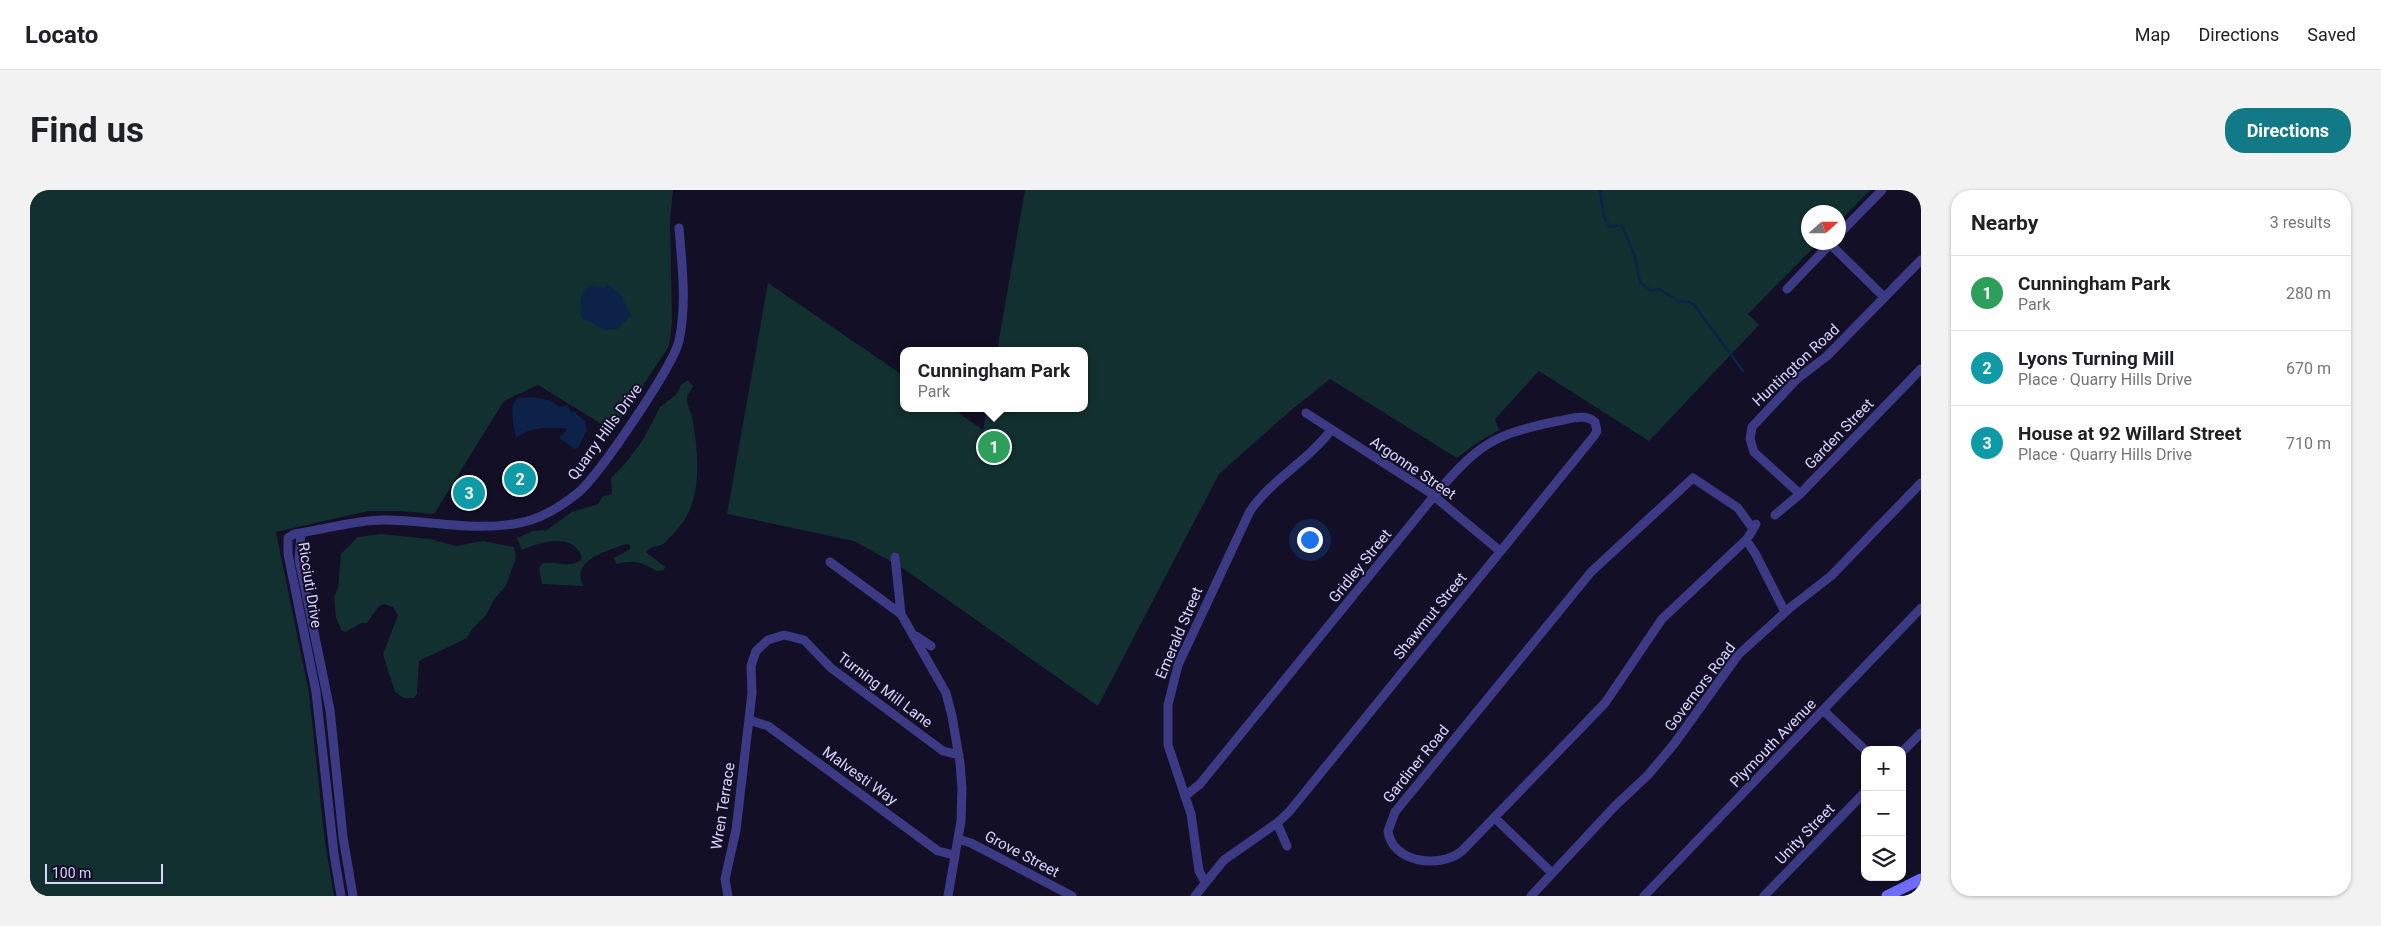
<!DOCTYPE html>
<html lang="en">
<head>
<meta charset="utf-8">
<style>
	:root { --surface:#fff; --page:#f2f2f2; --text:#202124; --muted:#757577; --line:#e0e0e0; --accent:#127987 }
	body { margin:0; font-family:Roboto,sans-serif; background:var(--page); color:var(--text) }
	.controls { position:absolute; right:15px; bottom:15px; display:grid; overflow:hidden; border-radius:10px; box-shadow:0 1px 4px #0004 }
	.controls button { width:45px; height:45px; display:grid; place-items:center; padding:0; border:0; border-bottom:1px solid var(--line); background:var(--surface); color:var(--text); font:25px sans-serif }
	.compass { position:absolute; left:1771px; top:15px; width:45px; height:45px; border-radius:50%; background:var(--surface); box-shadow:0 1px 4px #0004; rotate:69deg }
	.scale { position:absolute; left:15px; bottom:12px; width:118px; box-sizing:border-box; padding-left:5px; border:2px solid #d9d4ff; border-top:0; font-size:14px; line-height:18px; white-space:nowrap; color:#d9d4ff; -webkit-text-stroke:4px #130f26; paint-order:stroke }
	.you { position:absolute; left:1279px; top:349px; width:18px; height:18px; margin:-12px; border:4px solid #fff; border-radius:50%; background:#1a73e8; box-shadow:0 0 0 8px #1a73e833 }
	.badge { display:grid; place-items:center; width:32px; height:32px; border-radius:50%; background:var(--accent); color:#fff; font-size:16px; font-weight:700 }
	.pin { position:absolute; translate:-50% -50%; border:2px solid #fff; box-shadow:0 1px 5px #0006 }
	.popup { position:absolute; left:870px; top:157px; width:188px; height:65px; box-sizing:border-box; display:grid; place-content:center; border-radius:10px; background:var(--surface); filter:drop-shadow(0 1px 4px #0005); font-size:16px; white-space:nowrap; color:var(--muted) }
	.popup b { font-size:19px; color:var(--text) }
	.popup::after { content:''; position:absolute; left:50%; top:100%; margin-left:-10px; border:10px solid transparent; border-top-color:var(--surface) }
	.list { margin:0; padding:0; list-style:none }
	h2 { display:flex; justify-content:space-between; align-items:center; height:65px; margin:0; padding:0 20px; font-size:21px }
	h2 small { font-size:16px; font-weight:400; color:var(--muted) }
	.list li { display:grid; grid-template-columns:32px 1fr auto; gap:15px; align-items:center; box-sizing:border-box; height:75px; padding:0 20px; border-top:1px solid var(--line) }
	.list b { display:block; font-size:19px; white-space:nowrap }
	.list p { margin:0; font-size:16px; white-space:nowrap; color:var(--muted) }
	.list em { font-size:16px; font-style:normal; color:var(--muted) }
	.icon { flex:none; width:28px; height:28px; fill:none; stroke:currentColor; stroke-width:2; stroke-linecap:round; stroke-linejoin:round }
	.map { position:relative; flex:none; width:1891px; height:706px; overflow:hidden; border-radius:20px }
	header { display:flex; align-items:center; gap:30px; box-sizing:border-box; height:70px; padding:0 25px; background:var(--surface); border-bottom:1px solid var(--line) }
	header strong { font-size:24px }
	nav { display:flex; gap:28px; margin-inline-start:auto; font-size:18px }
	.intro { display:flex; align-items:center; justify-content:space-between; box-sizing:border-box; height:120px; padding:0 30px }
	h1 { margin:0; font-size:35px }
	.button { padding:12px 22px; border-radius:20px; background:var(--accent); color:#fff; font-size:18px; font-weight:700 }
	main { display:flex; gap:30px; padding:0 30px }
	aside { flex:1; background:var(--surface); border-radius:20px; box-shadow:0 1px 4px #0004 }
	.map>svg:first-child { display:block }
	.green { fill:#12302f }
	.water { fill:#0c2248 }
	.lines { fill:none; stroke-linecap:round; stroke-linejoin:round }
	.stream { stroke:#0c2248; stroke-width:2.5 }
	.street { stroke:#3d3a85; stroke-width:9 }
	.secondary { stroke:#6f6bff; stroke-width:11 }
	.labels { text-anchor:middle; stroke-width:4; stroke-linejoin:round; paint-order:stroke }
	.street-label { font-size:15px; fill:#d9d4ff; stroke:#130f26 }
</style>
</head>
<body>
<header>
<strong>Locato</strong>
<nav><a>Map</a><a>Directions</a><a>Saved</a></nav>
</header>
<div class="intro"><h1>Find us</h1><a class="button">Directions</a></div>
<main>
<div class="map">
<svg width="1891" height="706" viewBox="0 0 1891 706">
	<rect width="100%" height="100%" fill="#130f26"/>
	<path class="green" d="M0,0H643L640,29L642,133L639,156L583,241L508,195L474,211L404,324L371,321H338L246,342L279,503L295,652L304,706H0Z
		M995,0H1840L1809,32L1808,22H1778V52L1788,53L1718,124L1729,135L1619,251L1509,181L1465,229L1469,240L1448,252L1427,268L1300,189L1260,221L1189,284L1068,516L871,377L824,351L697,324L738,93L874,186V218H922L953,240L957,218H1054V161H967Z
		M658,190L663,196C662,201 657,203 657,209C657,216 661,221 662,227C668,259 673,303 653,332C648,339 641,346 636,352C630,358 620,355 616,362L635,377L634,380L627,381C610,372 607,370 586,374L584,368L600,359V355L596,354C579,360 538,371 554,396L512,394L509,378L513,373C527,371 535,378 550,371L552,367C543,342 510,352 492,360L487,348L503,341L517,340L542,322L568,314L573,306L582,304L581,288L594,275L613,250L630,217L646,205L651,195Z
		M351,344L400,349L426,356L453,351L484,357L486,367L476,396L465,408L456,425L442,439L437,448L389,471L387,504L384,508H374L365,502L353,464L368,425L363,417L354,414L349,416L337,433H331L316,442L312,441L306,428L304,407L308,398L311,364L328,347Z"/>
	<path class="water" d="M560,95L574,97L579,95L592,106L601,126L587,139L575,140L552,128C549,119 550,99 560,95Z
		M501,207L520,210L529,217L538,215L541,222L545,221L547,225L555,230L557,240L548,258L544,259L529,248L537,240L535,238H511L498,241L486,247C484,239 478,212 488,208C492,207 496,208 501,207Z"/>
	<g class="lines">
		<path class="stream" d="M1570,0L1574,27L1579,36H1591L1594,40L1605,67L1610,93L1621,100L1629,99L1648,111L1659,112L1664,115L1713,181"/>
		<path class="street" d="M1808,45L1852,0
			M1800,54L1854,107
			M1757,99L1802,52
			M1276,223L1399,302L1470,361
			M1770,304L1724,262L1720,249L1722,237L1767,189L1797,166L1891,70
			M1745,325L1770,304L1891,179
			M1723,339L1708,318L1663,288L1561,382L1365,622L1358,641C1362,673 1410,679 1432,661L1575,513L1632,429L1716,350C1720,345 1723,339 1726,334
			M271,343L269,369L300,520L313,647L323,706
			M1716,350L1725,363L1755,422
			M865,367L871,424L916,503L922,526L930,573L932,598L931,631L918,706
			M800,372L871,424
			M886,446L901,456
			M1793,520L1835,560
			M719,530L738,536L908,661L924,665
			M1872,562L1891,543
			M1155,606L1170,594L1404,306C1449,254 1461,245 1528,231C1540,229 1555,223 1565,232L1567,241L1564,246L1259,622L1247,633L1194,670L1165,706
			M1465,628L1522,683
			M1247,633L1257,656
			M928,649L941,653L1042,706
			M1175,692L1169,681L1161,624L1138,555V515L1148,475L1220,321C1242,289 1278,271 1301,240
			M311,706L304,664L286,502L258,364V348L264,344C293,340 324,330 353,330C400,330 443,342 489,333C511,329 532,316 549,302C571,282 642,178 649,151C657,114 652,75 649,38
			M698,706L695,689L706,640L722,503L721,476L726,461L738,450L754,445L774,450L801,478L913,561L929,565
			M1501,706L1585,616L1618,585L1644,554L1708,465L1761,417L1801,386L1891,293
			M1614,706L1891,418
			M1734,706L1835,602"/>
		<path class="secondary" d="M1857,706L1891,689"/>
	</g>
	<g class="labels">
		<g class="street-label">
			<text transform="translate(1766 175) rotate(-43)" y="5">Huntington Road</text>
			<text transform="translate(575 242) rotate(-54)" y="5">Quarry Hills Drive</text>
			<text transform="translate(1809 244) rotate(-46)" y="5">Garden Street</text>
			<text transform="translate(1383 278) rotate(34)" y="5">Argonne Street</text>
			<text transform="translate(1330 376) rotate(-51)" y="5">Gridley Street</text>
			<text transform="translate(280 395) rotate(81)" y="5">Ricciuti Drive</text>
			<text transform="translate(1400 426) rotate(-51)" y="5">Shawmut Street</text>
			<text transform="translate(1149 443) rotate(-67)" y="5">Emerald Street</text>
			<text transform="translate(1670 497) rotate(-53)" y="5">Governors Road</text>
			<text transform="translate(855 500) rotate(37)" y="5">Turning Mill Lane</text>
			<text transform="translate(1743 553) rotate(-46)" y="5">Plymouth Avenue</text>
			<text transform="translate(1386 574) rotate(-51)" y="5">Gardiner Road</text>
			<text transform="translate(830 586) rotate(36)" y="5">Malvesti Way</text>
			<text transform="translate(693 616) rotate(-81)" y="5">Wren Terrace</text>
			<text transform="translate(1775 644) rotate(-46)" y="5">Unity Street</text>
			<text transform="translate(992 664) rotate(28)" y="5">Grove Street</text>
		</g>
	</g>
</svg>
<div class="controls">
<button>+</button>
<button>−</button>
<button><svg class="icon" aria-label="layers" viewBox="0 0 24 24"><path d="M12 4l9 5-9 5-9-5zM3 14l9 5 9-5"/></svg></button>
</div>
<svg class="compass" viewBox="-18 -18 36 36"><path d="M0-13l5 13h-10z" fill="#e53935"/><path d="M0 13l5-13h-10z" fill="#757577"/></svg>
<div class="scale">100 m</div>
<div class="you"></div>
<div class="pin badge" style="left:964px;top:257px;background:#2e9e5b">1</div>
<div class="popup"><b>Cunningham Park</b>Park</div>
<div class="pin badge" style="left:490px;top:289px;background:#0f9aa8">2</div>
<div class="pin badge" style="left:439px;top:303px;background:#0f9aa8">3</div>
</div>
<aside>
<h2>Nearby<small>3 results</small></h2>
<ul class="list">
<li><span class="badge" style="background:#2e9e5b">1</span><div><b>Cunningham Park</b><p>Park</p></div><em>280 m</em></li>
<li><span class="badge" style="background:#0f9aa8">2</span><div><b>Lyons Turning Mill</b><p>Place · Quarry Hills Drive</p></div><em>670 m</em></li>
<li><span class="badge" style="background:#0f9aa8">3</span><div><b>House at 92 Willard Street</b><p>Place · Quarry Hills Drive</p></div><em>710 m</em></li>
</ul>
</aside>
</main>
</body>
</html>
